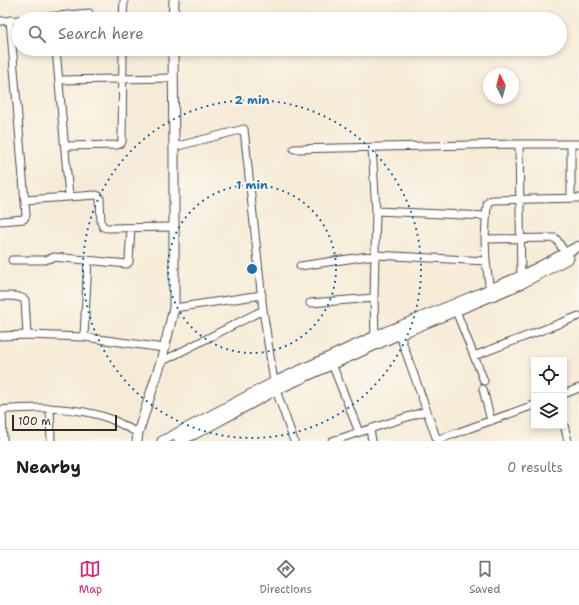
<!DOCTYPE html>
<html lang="en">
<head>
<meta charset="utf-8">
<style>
	:root { --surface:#fff; --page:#f6f6f6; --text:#202124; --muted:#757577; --line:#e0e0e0; --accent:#db2777 }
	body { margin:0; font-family:"Shantell Sans",sans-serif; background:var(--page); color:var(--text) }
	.controls { position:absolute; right:12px; bottom:12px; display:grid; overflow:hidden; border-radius:0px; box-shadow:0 2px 6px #0003 }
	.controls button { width:36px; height:36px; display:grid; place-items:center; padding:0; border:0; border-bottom:1px solid var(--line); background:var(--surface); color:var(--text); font:20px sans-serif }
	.compass { position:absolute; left:483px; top:68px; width:36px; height:36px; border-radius:50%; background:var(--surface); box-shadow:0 2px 6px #0003; rotate:354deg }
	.scale { position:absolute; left:12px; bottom:10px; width:105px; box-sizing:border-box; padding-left:4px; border:2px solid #2b2b2b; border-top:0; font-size:11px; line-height:14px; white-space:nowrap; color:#2b2b2b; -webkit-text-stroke:3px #fbf7ec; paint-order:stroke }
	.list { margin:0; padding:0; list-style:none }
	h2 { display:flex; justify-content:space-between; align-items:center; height:52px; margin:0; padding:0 16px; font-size:17px }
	h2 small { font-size:13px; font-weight:400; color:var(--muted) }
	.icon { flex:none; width:22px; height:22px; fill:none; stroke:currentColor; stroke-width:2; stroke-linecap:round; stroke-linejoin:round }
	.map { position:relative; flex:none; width:579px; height:441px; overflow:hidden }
	.search { position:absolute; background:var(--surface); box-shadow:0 2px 6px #0003; left:12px; right:12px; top:12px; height:44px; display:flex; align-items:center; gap:10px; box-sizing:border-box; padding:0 14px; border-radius:22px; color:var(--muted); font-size:15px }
	.sheet { height:108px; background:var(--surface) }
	nav { display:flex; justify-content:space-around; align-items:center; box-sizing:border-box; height:56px; border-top:1px solid var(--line); background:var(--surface); font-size:11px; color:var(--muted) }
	nav a { display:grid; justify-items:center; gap:2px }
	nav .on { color:var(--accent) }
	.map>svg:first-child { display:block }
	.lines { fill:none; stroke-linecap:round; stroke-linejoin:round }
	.minor-casing { stroke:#494845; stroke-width:9 }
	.tertiary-casing { stroke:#494845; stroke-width:11 }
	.minor { stroke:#fff; stroke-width:7 }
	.tertiary { stroke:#fff; stroke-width:9 }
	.ring { fill:none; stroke:#1f6fb2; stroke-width:2; stroke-dasharray:2 4 }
	.centre { fill:#1f6fb2; stroke:#fbf7ec; stroke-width:2 }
	.ring-label { font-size:12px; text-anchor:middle; font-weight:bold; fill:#1f6fb2; stroke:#fbf7ec; stroke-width:4; stroke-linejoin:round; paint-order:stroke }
</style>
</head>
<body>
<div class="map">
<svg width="579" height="441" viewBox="0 0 579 441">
	<rect width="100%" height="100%" fill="#fbf7ec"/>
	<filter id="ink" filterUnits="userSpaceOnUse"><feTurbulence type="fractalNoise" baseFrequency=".025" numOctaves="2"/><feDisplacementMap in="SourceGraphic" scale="8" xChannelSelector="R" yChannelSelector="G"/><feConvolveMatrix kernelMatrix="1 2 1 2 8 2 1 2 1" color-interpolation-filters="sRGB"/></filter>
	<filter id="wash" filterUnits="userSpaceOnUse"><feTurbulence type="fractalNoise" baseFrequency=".012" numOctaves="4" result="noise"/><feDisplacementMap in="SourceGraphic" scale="16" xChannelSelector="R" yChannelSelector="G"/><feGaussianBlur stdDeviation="0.9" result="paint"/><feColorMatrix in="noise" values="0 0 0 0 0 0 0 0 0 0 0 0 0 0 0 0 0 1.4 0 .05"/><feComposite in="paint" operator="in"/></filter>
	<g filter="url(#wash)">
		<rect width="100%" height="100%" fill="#f6ebd7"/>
	</g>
	<g filter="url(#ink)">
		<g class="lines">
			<defs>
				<path id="minor" d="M25,19L89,13
					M123,19L124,0
					M0,21L19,20
					M56,49L69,196
					M59,80L173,78
					M519,144L521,280
					M571,144V198
					M65,146L117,145L120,144L122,142L123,49
					M174,147L244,129L263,310L274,382L276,390L294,441
					M372,147L376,211L374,298L375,336
					M294,149L519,144H579
					M25,200L96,195L99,196L100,198L101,222L103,227L107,228L174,227
					M376,211L486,216
					M2,221L24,219L26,215L10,20
					M485,239L555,238L557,240L567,256
					M12,260H45L54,257L127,264L129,262V260L131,228
					M300,266L376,255L486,261
					M490,292L486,261L485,239L487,205C488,202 490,200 493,200L579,198
					M0,296C8,296 19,295 25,300L27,335
					M310,303L374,298
					M454,306L484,381
					M174,308L262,295
					M398,330L437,440L534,405
					M0,336L27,335L84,337L164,348
					M84,337L88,260
					M474,356L579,316
					M161,362L263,310
					M332,364L359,432
					M483,389L491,421
					M564,394L579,388
					M50,408L51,441
					M0,410C35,407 74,406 108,418C118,422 128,428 138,433
					M2,410L3,441
					M564,425L568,441
					M370,429L372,441
					M332,441L426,411"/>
				<path id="tertiary" d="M173,19L174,0
					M137,441L138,433L161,362L174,308V153L173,49
					M162,441L274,382L375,336L454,304L521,276L579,246
					M179,441L195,434L276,390L400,334L521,284L569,258"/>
			</defs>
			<use href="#minor" class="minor-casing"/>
			<use href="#tertiary" class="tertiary-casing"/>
			<use href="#minor" class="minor"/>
			<use href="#tertiary" class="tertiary"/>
		</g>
	</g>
	<g class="ring">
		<circle cx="252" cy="269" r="84"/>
		<circle cx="252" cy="269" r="169"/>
	</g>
	<circle cx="252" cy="269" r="6" class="centre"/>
	<g class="ring-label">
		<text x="252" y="104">2 min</text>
		<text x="252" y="189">1 min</text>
	</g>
</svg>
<div class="controls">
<button><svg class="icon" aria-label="locate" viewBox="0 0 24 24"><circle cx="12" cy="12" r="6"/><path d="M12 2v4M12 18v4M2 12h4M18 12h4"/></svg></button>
<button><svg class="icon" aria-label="layers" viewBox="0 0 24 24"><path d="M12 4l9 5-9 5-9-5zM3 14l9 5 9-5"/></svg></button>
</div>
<svg class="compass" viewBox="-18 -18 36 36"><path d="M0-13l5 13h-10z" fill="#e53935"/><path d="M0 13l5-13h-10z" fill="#757577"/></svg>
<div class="scale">100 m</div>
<div class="search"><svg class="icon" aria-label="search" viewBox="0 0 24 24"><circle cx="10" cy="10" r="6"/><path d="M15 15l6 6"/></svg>Search here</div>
</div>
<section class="sheet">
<h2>Nearby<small>0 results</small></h2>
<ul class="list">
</ul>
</section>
<nav>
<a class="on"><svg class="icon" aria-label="map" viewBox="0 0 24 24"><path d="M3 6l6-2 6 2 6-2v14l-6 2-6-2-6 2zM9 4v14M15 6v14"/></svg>Map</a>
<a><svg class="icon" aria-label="directions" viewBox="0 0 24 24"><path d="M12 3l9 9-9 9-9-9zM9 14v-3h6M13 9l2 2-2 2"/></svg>Directions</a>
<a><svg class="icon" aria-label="saved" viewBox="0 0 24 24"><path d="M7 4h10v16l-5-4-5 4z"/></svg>Saved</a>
</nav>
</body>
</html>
